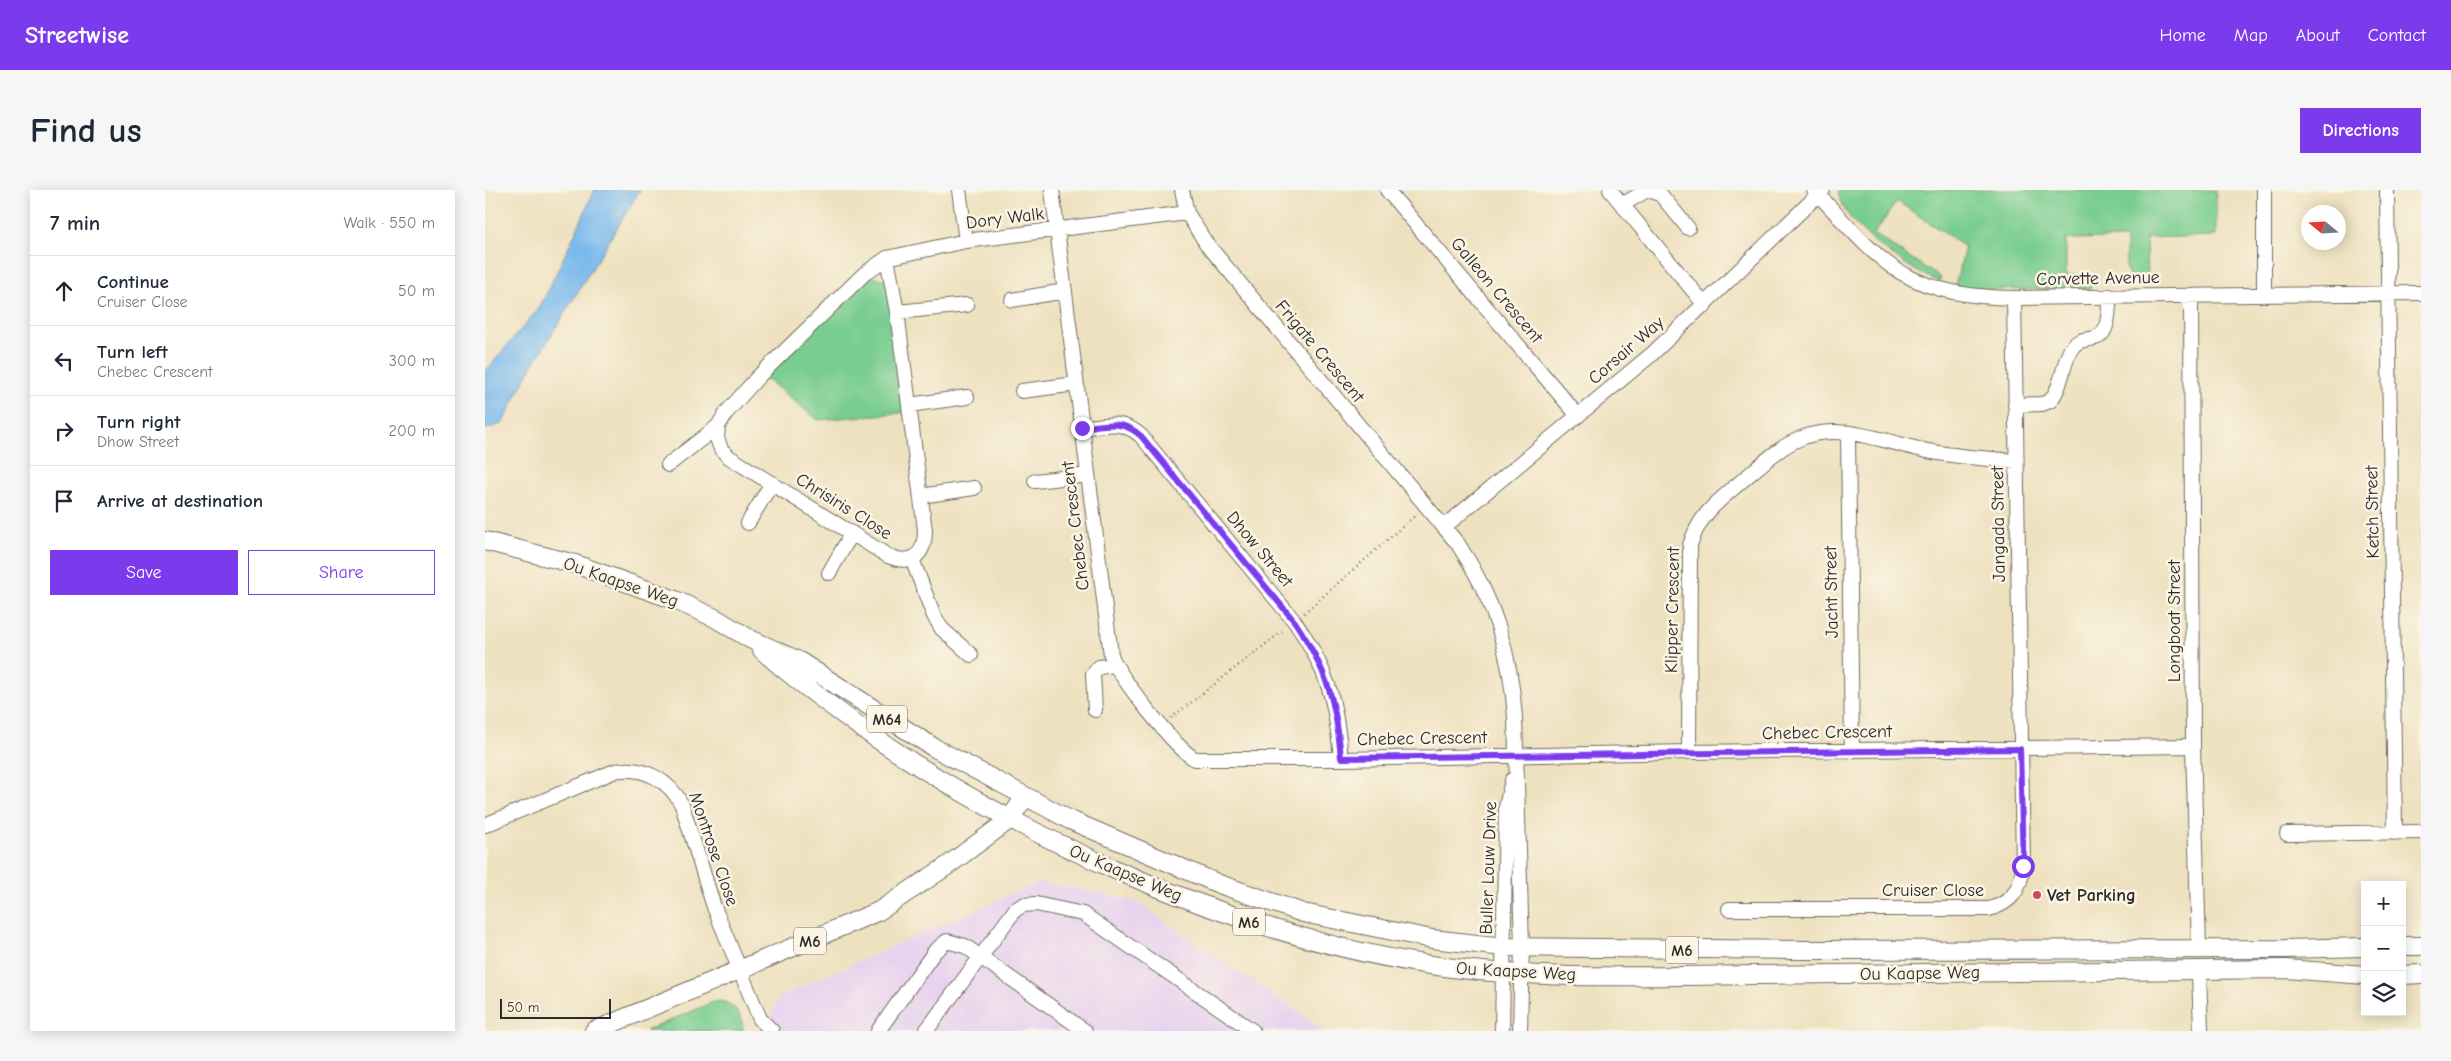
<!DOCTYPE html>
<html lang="en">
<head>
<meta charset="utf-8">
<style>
	:root { --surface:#fff; --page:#f6f6f7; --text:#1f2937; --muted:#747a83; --line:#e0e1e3; --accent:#7c3aed }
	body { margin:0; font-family:"Comic Neue",sans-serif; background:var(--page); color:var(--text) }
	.controls { position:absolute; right:15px; bottom:15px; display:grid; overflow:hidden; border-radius:0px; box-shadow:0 2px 12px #0003 }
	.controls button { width:45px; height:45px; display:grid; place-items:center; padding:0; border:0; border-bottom:1px solid var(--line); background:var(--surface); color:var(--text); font:25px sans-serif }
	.compass { position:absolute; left:1816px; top:15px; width:45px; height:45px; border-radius:50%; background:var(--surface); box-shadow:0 2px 12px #0003; rotate:288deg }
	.scale { position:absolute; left:15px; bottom:12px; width:111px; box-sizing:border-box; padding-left:5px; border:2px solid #2b2b2b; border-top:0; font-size:14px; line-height:18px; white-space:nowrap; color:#2b2b2b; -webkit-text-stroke:4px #fcf5e5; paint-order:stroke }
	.stop { position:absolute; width:15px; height:15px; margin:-11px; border:4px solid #7c3aed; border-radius:50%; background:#fff }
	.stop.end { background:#7c3aed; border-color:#fff; box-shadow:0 1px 5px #0008 }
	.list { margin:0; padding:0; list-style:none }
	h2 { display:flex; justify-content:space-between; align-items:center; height:65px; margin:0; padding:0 20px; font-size:21px }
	h2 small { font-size:16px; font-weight:400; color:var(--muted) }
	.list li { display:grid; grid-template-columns:32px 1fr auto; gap:15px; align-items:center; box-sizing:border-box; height:70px; padding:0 20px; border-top:1px solid var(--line) }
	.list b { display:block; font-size:19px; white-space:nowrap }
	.list p { margin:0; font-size:16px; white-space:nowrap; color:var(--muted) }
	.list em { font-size:16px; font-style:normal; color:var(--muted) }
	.actions { display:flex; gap:10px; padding:15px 20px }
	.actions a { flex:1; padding:11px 0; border:1px solid var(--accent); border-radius:0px; text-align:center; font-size:18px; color:var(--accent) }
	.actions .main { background:var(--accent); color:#fff }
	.icon { flex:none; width:28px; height:28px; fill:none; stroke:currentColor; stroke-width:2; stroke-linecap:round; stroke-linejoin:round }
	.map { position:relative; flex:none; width:1936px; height:841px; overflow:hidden; border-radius:0px }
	header { display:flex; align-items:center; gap:30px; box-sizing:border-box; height:70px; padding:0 25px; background:var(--accent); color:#fff }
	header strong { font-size:24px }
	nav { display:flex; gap:28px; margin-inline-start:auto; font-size:18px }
	.intro { display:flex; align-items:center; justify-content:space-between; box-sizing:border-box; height:120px; padding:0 30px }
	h1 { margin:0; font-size:35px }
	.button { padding:12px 22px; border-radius:0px; background:var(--accent); color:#fff; font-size:18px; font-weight:700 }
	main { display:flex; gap:30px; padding:0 30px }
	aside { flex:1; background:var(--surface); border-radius:0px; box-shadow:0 2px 12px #0003 }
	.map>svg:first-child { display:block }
	.built { fill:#e7d2ef }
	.green { fill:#79cd90; stroke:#527c5e }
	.water { fill:#78b9ed; stroke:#52728c }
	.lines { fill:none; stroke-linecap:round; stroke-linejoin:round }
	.minor-casing { stroke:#6f6b5f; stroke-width:16 }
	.major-casing { stroke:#6f6b5f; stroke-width:20 }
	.path { stroke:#6f6b5f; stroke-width:2.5; stroke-dasharray:1 4; stroke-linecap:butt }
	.minor { stroke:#fff; stroke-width:14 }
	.major { stroke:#fff; stroke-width:18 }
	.route { stroke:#7c3aed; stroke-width:6 }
	.poi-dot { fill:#d1495b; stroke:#fcf5e5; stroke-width:2 }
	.labels { text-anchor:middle; stroke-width:5; stroke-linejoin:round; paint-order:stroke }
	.shield { fill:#fcf5e5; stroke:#6a6863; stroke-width:1 }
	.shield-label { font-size:16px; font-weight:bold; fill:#2b2b2b }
	.street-label { font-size:18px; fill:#2b2b2b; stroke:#fcf5e5 }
	.poi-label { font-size:18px; font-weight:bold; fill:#2b2b2b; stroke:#fcf5e5; text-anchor:start }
</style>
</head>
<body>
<header>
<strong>Streetwise</strong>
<nav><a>Home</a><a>Map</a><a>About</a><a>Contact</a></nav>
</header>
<div class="intro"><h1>Find us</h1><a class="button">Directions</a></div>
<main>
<aside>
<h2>7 min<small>Walk · 550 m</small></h2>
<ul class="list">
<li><svg class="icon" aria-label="ahead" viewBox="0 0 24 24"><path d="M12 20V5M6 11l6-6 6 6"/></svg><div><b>Continue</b><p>Cruiser Close</p></div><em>50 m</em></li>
<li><svg class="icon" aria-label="left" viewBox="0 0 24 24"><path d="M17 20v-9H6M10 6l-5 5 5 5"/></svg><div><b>Turn left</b><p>Chebec Crescent</p></div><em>300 m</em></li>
<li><svg class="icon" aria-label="right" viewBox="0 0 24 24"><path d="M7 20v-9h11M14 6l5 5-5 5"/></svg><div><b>Turn right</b><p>Dhow Street</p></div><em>200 m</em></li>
<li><svg class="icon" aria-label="arrive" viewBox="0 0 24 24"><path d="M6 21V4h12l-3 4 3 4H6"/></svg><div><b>Arrive at destination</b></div></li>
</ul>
<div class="actions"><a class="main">Save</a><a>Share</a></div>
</aside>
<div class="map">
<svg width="1936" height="841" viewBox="0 0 1936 841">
	<rect width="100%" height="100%" fill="#fcf5e5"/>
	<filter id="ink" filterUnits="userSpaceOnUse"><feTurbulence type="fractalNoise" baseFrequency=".02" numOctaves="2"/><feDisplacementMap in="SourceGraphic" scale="10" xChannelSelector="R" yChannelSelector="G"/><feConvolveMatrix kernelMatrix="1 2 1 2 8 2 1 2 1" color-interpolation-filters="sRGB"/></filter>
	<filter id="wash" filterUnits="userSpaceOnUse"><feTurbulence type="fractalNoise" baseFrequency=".0096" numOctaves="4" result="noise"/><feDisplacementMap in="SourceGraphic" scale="20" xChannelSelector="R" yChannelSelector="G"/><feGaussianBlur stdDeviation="1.12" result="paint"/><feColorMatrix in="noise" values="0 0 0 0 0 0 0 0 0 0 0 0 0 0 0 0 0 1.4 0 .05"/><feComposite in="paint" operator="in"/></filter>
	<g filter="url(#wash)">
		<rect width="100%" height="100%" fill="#eee1c0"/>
		<path class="built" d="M554,692L648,710L841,841H279L295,806Z"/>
		<path class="green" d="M1354,0H1731V46L1661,48L1662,92H1646L1641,79V48L1581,49V85H1606L1605,99L1495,100L1470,96L1480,57L1412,11L1389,44L1456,88L1454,91C1428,84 1349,29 1354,0Z
			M384,87L406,90L425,222L333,230L277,185Z
			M236,811C252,815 257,826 258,841H161L228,812Z"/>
		<path class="water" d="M109,0H155L42,185L17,234L0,239V182L55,117L96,31Z"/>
	</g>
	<g filter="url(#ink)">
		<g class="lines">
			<defs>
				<path id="minor" d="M474,0L481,51
					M567,0L626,465C633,486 691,559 710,569H856L1204,562L1708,556
					M697,0L702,23L721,53L973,354C1009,408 1026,464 1030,528L1037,757L1035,841
					M902,0L1093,226
					M1125,0L1220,115
					M1165,0L1176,5L1203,38
					M1329,0C1353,25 1386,65 1415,82C1450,103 1489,107 1529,108L1936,103
					M1779,0V104
					M1902,0L1910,643
					M1137,15L1162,0
					M402,68L412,122L440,340C440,365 428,376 403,366L244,267L236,259L232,248L233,236L241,223L273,187L379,84L402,68L481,51L702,23
					M1706,105L1708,556L1714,758
					M527,110L580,101
					M412,122L482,115
					M537,201L591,194
					M424,215L482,207
					M1530,215L1557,214L1565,211C1577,197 1577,177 1585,161C1598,135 1625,171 1624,106
					M597,238C621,235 637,229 656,246L810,432C843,479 851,512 856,569
					M1363,244L1367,561
					M183,275L233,236
					M550,291L603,285
					M436,306L489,298
					M263,333L287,293
					M959,337L1167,164L1338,0
					M427,369L449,426L457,439L486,465
					M344,383L367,343
					M610,520L608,484L614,477L629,475
					M1204,562L1205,355C1215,323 1234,311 1259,289C1276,275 1293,258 1314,249C1356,230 1406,255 1448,262C1475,267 1503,269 1531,271
					M0,635L130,581C158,575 185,591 197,615L229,717L275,829L287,841
					M1802,644L1936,642
					M1244,719H1504C1527,713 1535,700 1538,677L1529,108
					M1714,782L1716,841
					M393,841L450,761L462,751L480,756L600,841
					M441,841L530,720L538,715L551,714L598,724L768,841
					M1017,841L1021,617L1027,590"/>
				<path id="major" d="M0,351L90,374L190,410L230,428L265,449L314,471L448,557L585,630L734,694L818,723L947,749L1019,757L1318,760L1800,759L1880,757
					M277,460C301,482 326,501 352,520C439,586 532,636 631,680C730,723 832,757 939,774C1046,791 1161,786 1269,785C1446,784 1624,780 1801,779L1880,785
					M1917,756H1936
					M1917,785L1936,784
					M109,841L394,721L462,676L524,630L540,607"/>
			</defs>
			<use href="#minor" class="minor-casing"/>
			<use href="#major" class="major-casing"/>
			<path class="path" d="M819,423L932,324
				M686,528L800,439"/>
			<use href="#minor" class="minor"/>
			<use href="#major" class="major"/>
		</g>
	</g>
	<g class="lines" filter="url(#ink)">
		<path class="route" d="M597,238C621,235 637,229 656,246L810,432C842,479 851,512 856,568L1535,559L1538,676"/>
	</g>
	<circle class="poi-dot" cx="1552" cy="705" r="5"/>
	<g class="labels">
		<g class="shield">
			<rect x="382" y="515.5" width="40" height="27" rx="4"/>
			<rect x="748" y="718.5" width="32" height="27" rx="4"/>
			<rect x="309" y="737.5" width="32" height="27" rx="4"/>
			<rect x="1181" y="746.5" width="32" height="27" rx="4"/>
		</g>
		<g class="shield-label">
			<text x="402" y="535">M64</text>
			<text x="764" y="738">M6</text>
			<text x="325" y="757">M6</text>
			<text x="1197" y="766">M6</text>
		</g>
		<g class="street-label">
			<text transform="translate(520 28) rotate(-7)" y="6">Dory Walk</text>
			<text transform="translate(1613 88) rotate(-1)" y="6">Corvette Avenue</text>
			<text transform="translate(1012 100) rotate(50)" y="6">Galleon Crescent</text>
			<text transform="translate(1141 160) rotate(-41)" y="6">Corsair Way</text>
			<text transform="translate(835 161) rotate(50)" y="6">Frigate Crescent</text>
			<text transform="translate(359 316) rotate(32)" y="6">Chrisiris Close</text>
			<text transform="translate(1887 322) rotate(-91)" y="6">Ketch Street</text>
			<text transform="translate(1513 334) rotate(-91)" y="6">Jangada Street</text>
			<text transform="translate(590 336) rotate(-97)" y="6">Chebec Crescent</text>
			<text transform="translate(775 359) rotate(50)" y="6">Dhow Street</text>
			<text transform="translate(136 392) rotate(19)" y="6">Ou Kaapse Weg</text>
			<text transform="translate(1346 402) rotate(-91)" y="6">Jacht Street</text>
			<text transform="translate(1187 420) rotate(-89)" y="6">Klipper Crescent</text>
			<text transform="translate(1689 431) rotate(-90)" y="6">Longboat Street</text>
			<text transform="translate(1342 542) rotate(-1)" y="6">Chebec Crescent</text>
			<text transform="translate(937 548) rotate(-1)" y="6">Chebec Crescent</text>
			<text transform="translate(229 659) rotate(71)" y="6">Montrose Close</text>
			<text transform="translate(1003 678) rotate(-88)" y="6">Buller Louw Drive</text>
			<text transform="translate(641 683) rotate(23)" y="6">Ou Kaapse Weg</text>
			<text x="1448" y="706">Cruiser Close</text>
			<text transform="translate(1031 781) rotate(3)" y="6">Ou Kaapse Weg</text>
			<text transform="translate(1435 783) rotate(-1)" y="6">Ou Kaapse Weg</text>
		</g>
		<g class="poi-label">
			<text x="1562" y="711">Vet Parking</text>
		</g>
	</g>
</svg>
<div class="controls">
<button>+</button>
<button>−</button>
<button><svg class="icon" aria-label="layers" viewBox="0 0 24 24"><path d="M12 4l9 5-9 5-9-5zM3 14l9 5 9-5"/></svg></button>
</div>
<svg class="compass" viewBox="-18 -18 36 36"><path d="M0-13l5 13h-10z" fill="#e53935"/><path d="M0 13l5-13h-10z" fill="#747a83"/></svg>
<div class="scale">50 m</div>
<div class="stop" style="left:1538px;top:676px"></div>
<div class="stop end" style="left:597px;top:238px"></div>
</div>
</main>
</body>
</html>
